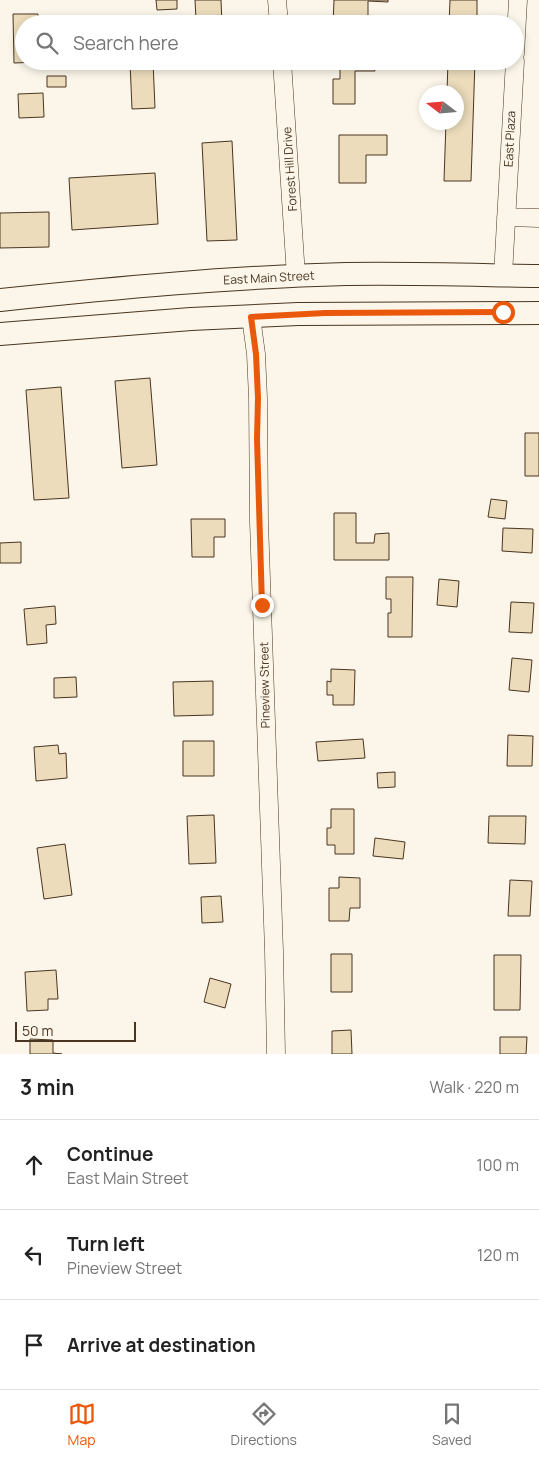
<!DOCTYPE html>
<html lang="en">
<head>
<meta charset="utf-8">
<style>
	:root { --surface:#fff; --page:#f2f2f2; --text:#222; --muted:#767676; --line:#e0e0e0; --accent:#ea580c }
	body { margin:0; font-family:Manrope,sans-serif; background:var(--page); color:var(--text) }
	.compass { position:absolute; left:419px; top:85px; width:45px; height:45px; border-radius:50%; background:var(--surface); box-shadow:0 2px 8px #0003; rotate:286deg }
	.scale { position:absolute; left:15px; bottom:12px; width:121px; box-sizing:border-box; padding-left:5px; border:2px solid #4a3520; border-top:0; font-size:14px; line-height:18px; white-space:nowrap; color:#4a3520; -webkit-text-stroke:4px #fbf6e9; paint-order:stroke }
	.stop { position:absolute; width:15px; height:15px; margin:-11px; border:4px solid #ea580c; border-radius:50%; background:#fff }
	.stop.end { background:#ea580c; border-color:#fff; box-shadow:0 1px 5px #0008 }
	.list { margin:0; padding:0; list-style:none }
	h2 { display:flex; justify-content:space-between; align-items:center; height:65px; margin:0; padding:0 20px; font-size:21px }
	h2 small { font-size:16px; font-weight:400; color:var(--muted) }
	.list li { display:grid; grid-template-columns:32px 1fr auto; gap:15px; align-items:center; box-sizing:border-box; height:90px; padding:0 20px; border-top:1px solid var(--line) }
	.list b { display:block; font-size:19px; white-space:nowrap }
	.list p { margin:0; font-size:16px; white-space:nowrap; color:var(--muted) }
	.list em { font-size:16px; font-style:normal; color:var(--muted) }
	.icon { flex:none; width:28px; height:28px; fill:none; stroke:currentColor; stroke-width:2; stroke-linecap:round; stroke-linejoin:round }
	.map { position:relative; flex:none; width:539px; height:1054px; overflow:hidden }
	.search { position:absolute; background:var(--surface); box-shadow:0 2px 8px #0003; left:15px; right:15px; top:15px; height:55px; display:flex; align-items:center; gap:12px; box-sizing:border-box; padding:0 18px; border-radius:28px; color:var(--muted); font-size:19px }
	.sheet { height:335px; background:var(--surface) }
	nav { display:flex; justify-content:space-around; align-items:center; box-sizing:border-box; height:70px; border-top:1px solid var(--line); background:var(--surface); font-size:14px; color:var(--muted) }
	nav a { display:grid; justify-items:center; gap:2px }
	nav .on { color:var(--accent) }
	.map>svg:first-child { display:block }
	.building { fill:#ecdcbc; stroke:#4a3520 }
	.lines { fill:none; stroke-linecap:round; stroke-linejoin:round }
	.minor-casing { stroke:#4a3520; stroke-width:19 }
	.major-casing { stroke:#4a3520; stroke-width:24 }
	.minor { stroke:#fbf6e9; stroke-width:18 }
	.major { stroke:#fbf6e9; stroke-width:22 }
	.route { stroke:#ea580c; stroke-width:6 }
	.labels { text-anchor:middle; stroke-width:4; stroke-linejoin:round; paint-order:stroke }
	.street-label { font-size:12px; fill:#4a3520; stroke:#fbf6e9 }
</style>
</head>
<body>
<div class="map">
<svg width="539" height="1054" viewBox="0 0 539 1054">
	<rect width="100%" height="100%" fill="#fbf6e9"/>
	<path class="building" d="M156,0H177V9L157,10Z
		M195,0H221L222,24H200V18L196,19Z
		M334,0H388V2L368,1V17H364L363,24H333Z
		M450,0H477V24H449Z
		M13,14H38V24H24V61L39,62L14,63Z
		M91,19H106V24H91Z
		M153,61L155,108L132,109L130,62Z
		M340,61H375V71H355V104H333V79H340Z
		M448,61H475L471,181H444L446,122H456V92H447Z
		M47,76H66V87H47Z
		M43,93L44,117L19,118L18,94Z
		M339,135H387V155H366V183H339Z
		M232,141L237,240L207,241L202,143Z
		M155,173L158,224L72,230L69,178Z
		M49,212V247L0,248V213Z
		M150,378L157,465L122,468L115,381Z
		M61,387L69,498L34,500L26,390Z
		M525,433H539V476H525Z
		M491,499L507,501L505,519L488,517Z
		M334,513H356V543H374L375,534L389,533V560H334Z
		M191,519H225V537H214V557H192Z
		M503,528L533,529L532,553L502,551Z
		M21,542V563H0V543Z
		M386,577H413L412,637H388V613H391V599H386Z
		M439,579L459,581L457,607L437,605Z
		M511,602L534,603L532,633L509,632Z
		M55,606L56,624L46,625L47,643L27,645L24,609Z
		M512,658L532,660L529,692L509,690Z
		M331,669L355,670L354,705H333V695H327V681L331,682Z
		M76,677L77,697L54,698V678Z
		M213,681V715L174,716L173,682Z
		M508,735L533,736L532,766H507Z
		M363,739L365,758L318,761L316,742Z
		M183,741H214V776H183Z
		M58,745L59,754L66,753L67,778L36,781L34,747Z
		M395,772V787L378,788L377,773Z
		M331,809H354V854H335V845H327V828H331Z
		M214,815L216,863L189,864L187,816Z
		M489,816H526L525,844L488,843Z
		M375,838L405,842L403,859L373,856Z
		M65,844L72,895L44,899L37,848Z
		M339,877L360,878V908H350L349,921H329V888H339Z
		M510,880L532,881L530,916H508Z
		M221,896L223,922L202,923L201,897Z
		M331,954H352V992H331Z
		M494,955H521L520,1010H494Z
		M56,970L58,999H48V1010L27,1011L25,972Z
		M210,978L231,984L225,1008L204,1002Z
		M351,1030L352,1054H332V1031Z
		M500,1037H527L526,1054H500Z
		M30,1039L53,1040V1053L62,1054H30Z"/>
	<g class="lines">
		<defs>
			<path id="minor" d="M277,0L279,24
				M515,54L518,0
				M282,61L296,276
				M506,217L539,218
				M503,275L515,61
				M251,317L256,354L258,398L259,522L274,951L276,1054"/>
			<path id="major" d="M0,300C115,288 231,277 346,274C411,273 475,275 539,276
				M0,334L191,319L298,314L539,313"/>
		</defs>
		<use href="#minor" class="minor-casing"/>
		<use href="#major" class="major-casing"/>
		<use href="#minor" class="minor"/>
		<use href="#major" class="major"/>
	</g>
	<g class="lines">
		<path class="route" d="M262,605L257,439L258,398L256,354L251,317L325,313L503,312"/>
	</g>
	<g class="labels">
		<g class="street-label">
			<text transform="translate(510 139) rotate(-87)" y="4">East Plaza</text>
			<text transform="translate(290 169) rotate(-94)" y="4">Forest Hill Drive</text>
			<text transform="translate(269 278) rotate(-3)" y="4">East Main Street</text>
			<text transform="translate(265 685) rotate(-91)" y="4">Pineview Street</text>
		</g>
	</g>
</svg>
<svg class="compass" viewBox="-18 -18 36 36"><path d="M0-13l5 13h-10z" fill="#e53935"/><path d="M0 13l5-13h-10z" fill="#767676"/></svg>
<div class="scale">50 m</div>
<div class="stop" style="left:503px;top:312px"></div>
<div class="stop end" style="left:262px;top:605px"></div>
<div class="search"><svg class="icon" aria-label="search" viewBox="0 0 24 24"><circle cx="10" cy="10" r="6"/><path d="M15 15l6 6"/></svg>Search here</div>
</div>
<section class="sheet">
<h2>3 min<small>Walk · 220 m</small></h2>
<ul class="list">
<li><svg class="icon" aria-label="ahead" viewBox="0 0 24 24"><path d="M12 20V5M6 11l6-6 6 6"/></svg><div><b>Continue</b><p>East Main Street</p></div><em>100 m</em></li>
<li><svg class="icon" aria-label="left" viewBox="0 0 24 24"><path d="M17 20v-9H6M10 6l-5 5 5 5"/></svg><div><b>Turn left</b><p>Pineview Street</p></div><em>120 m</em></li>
<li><svg class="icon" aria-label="arrive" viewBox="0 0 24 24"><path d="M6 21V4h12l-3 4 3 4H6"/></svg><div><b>Arrive at destination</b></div></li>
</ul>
</section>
<nav>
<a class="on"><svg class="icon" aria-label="map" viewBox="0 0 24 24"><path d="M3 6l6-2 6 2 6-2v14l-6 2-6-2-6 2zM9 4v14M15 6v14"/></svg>Map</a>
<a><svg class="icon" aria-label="directions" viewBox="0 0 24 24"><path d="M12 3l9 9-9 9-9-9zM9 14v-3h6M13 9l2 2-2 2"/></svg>Directions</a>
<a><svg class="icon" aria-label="saved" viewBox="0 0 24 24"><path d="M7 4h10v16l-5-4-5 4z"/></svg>Saved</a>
</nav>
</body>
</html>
